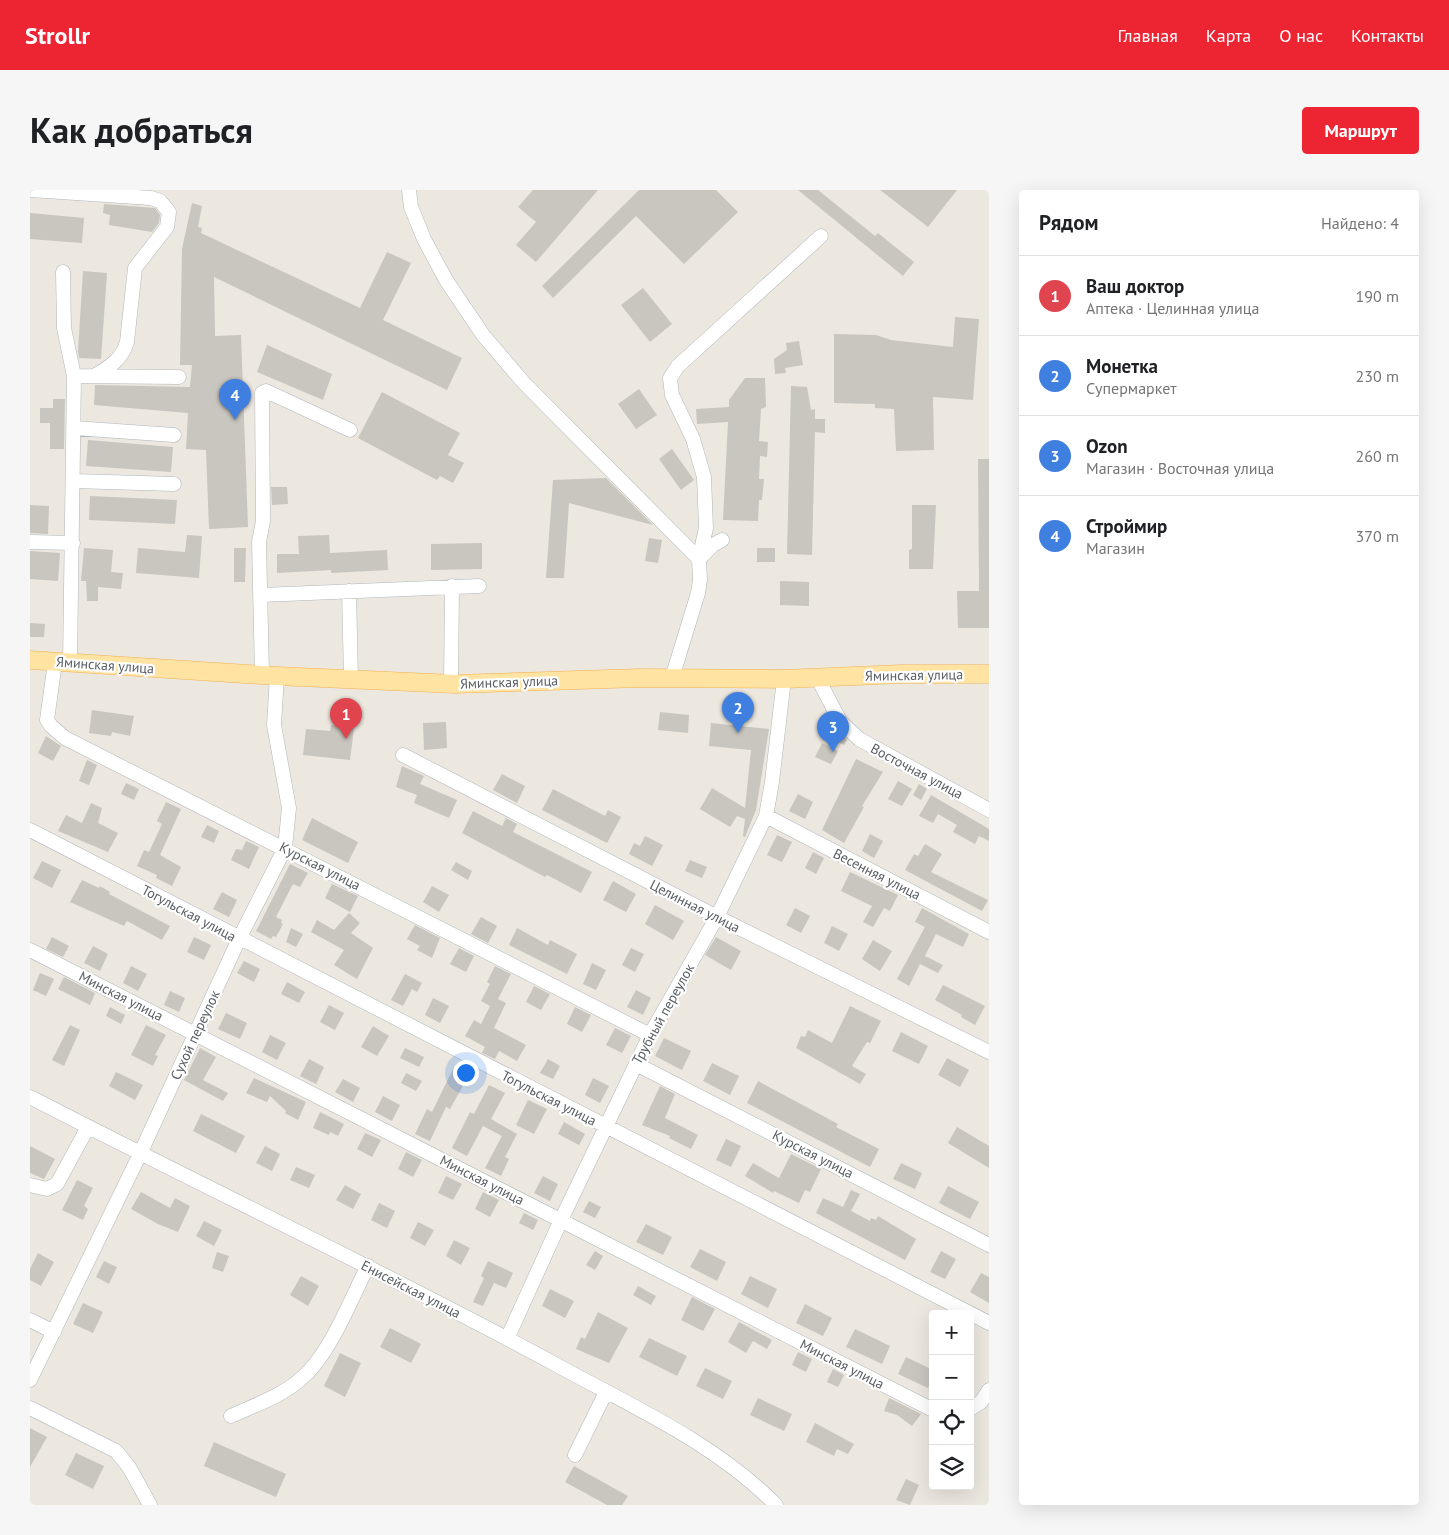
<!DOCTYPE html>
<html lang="ru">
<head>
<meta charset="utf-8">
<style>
	:root { --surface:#fff; --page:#f6f6f6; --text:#202124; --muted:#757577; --line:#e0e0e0; --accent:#ed2533 }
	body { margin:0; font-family:"PT Sans",sans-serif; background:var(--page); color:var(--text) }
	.controls { position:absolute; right:15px; bottom:15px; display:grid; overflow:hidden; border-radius:5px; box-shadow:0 5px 20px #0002 }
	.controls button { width:45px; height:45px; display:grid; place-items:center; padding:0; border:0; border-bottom:1px solid var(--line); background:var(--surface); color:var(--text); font:25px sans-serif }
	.you { position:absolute; left:435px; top:882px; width:18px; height:18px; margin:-12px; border:4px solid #fff; border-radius:50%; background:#1a73e8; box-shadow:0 0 0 8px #1a73e833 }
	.badge { display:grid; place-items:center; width:32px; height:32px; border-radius:50%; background:var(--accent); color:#fff; font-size:16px; font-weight:700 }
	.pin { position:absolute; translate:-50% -41px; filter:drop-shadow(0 1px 2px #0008) }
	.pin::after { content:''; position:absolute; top:26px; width:18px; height:15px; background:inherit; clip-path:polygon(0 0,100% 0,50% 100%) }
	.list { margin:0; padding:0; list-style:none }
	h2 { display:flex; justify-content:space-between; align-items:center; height:65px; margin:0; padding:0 20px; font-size:21px }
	h2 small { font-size:16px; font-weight:400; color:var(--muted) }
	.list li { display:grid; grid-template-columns:32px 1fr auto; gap:15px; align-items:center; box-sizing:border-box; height:80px; padding:0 20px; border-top:1px solid var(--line) }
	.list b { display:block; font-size:19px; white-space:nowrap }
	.list p { margin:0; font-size:16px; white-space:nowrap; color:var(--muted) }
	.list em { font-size:16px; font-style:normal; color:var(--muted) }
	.icon { flex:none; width:28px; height:28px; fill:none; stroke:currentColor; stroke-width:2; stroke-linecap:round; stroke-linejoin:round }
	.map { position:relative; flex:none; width:959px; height:1315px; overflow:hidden; border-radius:5px }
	header { display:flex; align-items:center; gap:30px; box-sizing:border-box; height:70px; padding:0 25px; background:var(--accent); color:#fff }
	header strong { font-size:24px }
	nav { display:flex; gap:28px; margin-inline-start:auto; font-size:18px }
	.intro { display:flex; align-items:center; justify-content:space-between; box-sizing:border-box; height:120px; padding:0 30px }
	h1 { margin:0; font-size:35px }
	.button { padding:12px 22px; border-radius:5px; background:var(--accent); color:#fff; font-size:18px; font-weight:700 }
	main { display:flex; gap:30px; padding:0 30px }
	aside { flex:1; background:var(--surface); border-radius:5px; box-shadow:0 5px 20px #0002 }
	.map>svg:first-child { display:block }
	.building { fill:#c9c5bf }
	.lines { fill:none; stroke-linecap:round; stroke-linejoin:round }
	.minor-casing { stroke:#b1b5b8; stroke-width:15 }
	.major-casing { stroke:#f4af51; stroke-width:19 }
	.minor { stroke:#fff; stroke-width:14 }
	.major { stroke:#ffe3a2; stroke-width:18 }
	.labels { text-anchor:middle; stroke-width:4.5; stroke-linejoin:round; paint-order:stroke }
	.street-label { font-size:14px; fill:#595e62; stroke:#fff }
</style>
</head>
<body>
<header>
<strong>Strollr</strong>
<nav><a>Главная</a><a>Карта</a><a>О нас</a><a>Контакты</a></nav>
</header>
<div class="intro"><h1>Как добраться</h1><a class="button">Маршрут</a></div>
<main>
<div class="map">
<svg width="959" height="1315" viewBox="0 0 959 1315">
	<rect width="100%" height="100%" fill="#ece8e0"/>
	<path class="building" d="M503,0H568L506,72L486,55L506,32L488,17Z
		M609,0H686L708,22L654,74L606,26L523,108L512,96Z
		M768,0H788L845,46L848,43L884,72L873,86Z
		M850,0H927L898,37Z
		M162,13L172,16L168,37L172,38L171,43L330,118L357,62L381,73L353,130L432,168L417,200L184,87L185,146L211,145L218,337L179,339L176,260L156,259L158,223L64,215L65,195L160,197L162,175H150L152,59Z
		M74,14L125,18L130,25L129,33L122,42L79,35L80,25L73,23Z
		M0,23L54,28L52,53L0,49Z
		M53,81L77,83L71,169L49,168L48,161Z
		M613,98L642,134L620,152L591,115Z
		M925,127L949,129L943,210L903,207L904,260L866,261L864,219L845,218V214L804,213V144L846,145L861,150L923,157Z
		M769,151L773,175L755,178L756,183L745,184L744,169L757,160L756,153Z
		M237,155L302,184L293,210L227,182Z
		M715,188H735L736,217L731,219L729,251L738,252L737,267L730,266L729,289H734L732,310H729L728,331L693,330L698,232L667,234L666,219L699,217V210Z
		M761,196L777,197L781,220L785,219V229H795V243L785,242L782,365L757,364Z
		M609,199L627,225L606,239L588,214Z
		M352,202L430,243L418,265L434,273L423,293L410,286L407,290L328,248Z
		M23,209H35L34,259H20V233H10V218H23Z
		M58,250L143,257L141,282L56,276Z
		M642,259L664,290L651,300L629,269Z
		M948,269H959V438H928L927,401H949Z
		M576,288L623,335L539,313L534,388H516L523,290Z
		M241,297H257L258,314L242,315Z
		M60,306L147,310L145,334L59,330Z
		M0,315L19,316L18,344L0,343Z
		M882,315H906L903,379H879V360L882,359Z
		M157,345L172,346L169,388L106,383L108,358L155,362Z
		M299,345L300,363L357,360L358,380L301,383V380L247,383V364H269L268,346Z
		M619,348L632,350L628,373L615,371Z
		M452,353V379L401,380V354Z
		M54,358L83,360L81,382L93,383L91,399L68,397V411H57L56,391H51Z
		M204,358H216L215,392H204Z
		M727,358H745V372H727Z
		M0,361L30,363L28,391L0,389Z
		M750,391L779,392V416L750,415Z
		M0,433L15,434L14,447H0Z
		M62,520L104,526L100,546L82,542L81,546L59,543Z
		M630,522L659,525L658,543L628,540Z
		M416,532L417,558L394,560L393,533Z
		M681,533L739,539L726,620L715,647L713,646L715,629L707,626L700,637L670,619L682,598L715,618L721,560L679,556Z
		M301,535L324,538L320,570L273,565L276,539L300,541Z
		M808,541L817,550L814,555L803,550Z
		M16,546L31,556L23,571L8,563Z
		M792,553L808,561L801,574L785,567Z
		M826,569L853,582L832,616L834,617L814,653L792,640Z
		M57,570L67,575L59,595L49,591Z
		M372,576L394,586L390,594L427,610L419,628L384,613L387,605L366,597Z
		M472,584L495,596L487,613L463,600Z
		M868,591L882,599L872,616L858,609Z
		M96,593L109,599L104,610L91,604Z
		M889,594L897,599L891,610L883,605Z
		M523,599L575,626L578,620L591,627L577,653L512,620Z
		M768,604L783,612L775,629L759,621Z
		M901,605L959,639V651L949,646L945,654L923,642L927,635L908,624L903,633L889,626Z
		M136,612L151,619L130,665L151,677L142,696L126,688L127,685L107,676L114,660L119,662L132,634L127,631Z
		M61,613L72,618L68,633L88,643L78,662L28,641L36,625L52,633Z
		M443,621L472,636L476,628L487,634L483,642L562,682L551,703L517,685L515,687L432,643Z
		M282,628L328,652L318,673L272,650Z
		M177,635L189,641L184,653L171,647Z
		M840,644L853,651L844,668L832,661Z
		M747,645L762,652L752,672L737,665Z
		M615,646L633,655L622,676L599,664L604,653L610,656Z
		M216,651L229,657L219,679L201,670L206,659L212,660Z
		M895,654L912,664L901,682L958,710L952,721L875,680L884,664L888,666Z
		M783,662L794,668L786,684L775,678Z
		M660,670L677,677L672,688L655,681Z
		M12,671L31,680L22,698L3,688Z
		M426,672L442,681L438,690L421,680Z
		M260,674L278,683L270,697L263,694L246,727L252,730L251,733L253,734L246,747L243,746L241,749L226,741Z
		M820,682L868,705L860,721L854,718L843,737L833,732L842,716L811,701Z
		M52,690L69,698L70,696L80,702L79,704L140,736L132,750L97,731L94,736L40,712Z
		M583,691L606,704L596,722L573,710Z
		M302,694L328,706L320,722L295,708Z
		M402,696L419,705L409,722L393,712Z
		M192,702L207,710L199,727L183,719Z
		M625,715L654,731L643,750L615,734Z
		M765,718L780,726L771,743L756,735Z
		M892,718L939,744L933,757L906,744L895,766L913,775L908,783L890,774L879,796L867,789L895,737L885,732Z
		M319,723L330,733L321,743L343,758L327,789L304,775L314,760L281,742L287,730L304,740Z
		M451,727L467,736L458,753L441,744Z
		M385,735L410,748L402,768L387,760L390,756L377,749Z
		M802,736L818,744L809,761L794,753Z
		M261,738L273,744L266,757L256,752Z
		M487,738L518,755L520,750L547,764L537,784L479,755Z
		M22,747L39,756L33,767L16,759Z
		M164,747L181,755L174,770L157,762Z
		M686,747L711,761L701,780L675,765Z
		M843,750L862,761L850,781L832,769Z
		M63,756L78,764L70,781L54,773Z
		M429,758L444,766L436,782L420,774Z
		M601,758L614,764L605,782L592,775Z
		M214,771L230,779L224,792L207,783Z
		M562,773L576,780L566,800L553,794Z
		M101,776L117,784L108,801L93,793Z
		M465,776L481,784L468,809L476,813L464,838L496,855L487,871L469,861L465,869L452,863L455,857L435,846L444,830L451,834L460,816L451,811L460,794L457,792Z
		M10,783L24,789L16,806L3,800Z
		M375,784L392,793L387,802L382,799L373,816L361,810Z
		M34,787L65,803L60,815L28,799Z
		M257,792L275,802L269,813L251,804Z
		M913,795L955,816L945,835L931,827L932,825L905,810Z
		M504,796L520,804L511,820L496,812Z
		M606,800L621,808L613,825L597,817Z
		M140,801L155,808L149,822L134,815Z
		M403,808L419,816L410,833L395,825Z
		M299,815L314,823L305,840L290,832Z
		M820,816L851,831L840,853L837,852L822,876L836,884L830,894L766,858L771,846L775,847L778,840L802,853Z
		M80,817L95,825L91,834L76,826Z
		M545,817L561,825L552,842L537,834Z
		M196,823L217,833L210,849L188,839Z
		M40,835L50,840L34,876L22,870Z
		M116,835L136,845L125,865L128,866L123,876L101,865Z
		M343,836L359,846L347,866L331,857Z
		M585,838L601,846L592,863L576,855Z
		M871,842L898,856L889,874L862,861Z
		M240,845L256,853L247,870L232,862Z
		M634,848L661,861L652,880L625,866Z
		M170,858L186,867L173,890L198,903L193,911L154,890Z
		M375,858L394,867L389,877L370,868Z
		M917,868L939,880L930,897L908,885Z
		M279,869L294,877L286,894L270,886Z
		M518,869L530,876L523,889L510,883Z
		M682,873L709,886L700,905L673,891Z
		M424,877L439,885L420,919L416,917L400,951L385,944L397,919L402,922Z
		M86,882L113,895L105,910L79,896Z
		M376,883L392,891L386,901L371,893Z
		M224,888L276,912L268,930L255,923L256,921L240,906L237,912L216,903Z
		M563,888L579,896L570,913L555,905Z
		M313,889L330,898L323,912L305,902Z
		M728,891L808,934L806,937L849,959L840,977L717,913Z
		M459,895L475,903L461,929L487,944L475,967L479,969L471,986L455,978L472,946L453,936L437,966L422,958L440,922L444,924Z
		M630,896L645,904L635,928L668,945L661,959L639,948L640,946L612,935Z
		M353,906L370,915L362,931L345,922Z
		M498,910L517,919L504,944L486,935Z
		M290,922L314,934L308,946L300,942L299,945L283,938Z
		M171,924L215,946L206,963L163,941Z
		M534,932L555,944L549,955L528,944Z
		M927,937L959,956V978L918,953Z
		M335,943L351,950L342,967L327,959Z
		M696,949L711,956L701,977L686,970Z
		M0,956L25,969L14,989L0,983Z
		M235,956L250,964L242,981L226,973Z
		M376,962L392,970L383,987L368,979Z
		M761,964L791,979L780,1002L775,1000L769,1013L744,1001L743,1003L715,986L723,973L749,988Z
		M871,973L892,983L885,999L863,989Z
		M266,977L285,985L279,998L260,990Z
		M416,986L432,994L423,1010L408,1003Z
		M513,986L528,994L520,1011L504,1003Z
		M47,990L63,998L54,1016L58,1019L53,1030L32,1020Z
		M315,995L331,1004L323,1019L306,1010Z
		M918,996L949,1012L940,1029L909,1013Z
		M821,1000L830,1004L821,1021L840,1031L841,1028L846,1030L848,1026L886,1049L875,1070L786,1023L793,1008L813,1017Z
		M111,1002L140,1018L145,1008L160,1016L148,1042L128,1034L101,1019Z
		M453,1002L469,1010L460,1027L445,1019Z
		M559,1011L571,1017L565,1028L553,1022Z
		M349,1013L365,1021L357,1038L341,1030Z
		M494,1023L508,1030L503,1040L489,1033Z
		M174,1031L192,1040L184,1056L166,1046Z
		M388,1032L404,1040L395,1056L380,1048Z
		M616,1034L642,1047L633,1065L606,1052Z
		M424,1050L440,1058L431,1075L416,1066Z
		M670,1059L696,1072L687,1091L660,1077Z
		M565,1061L573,1066L565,1080L556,1075Z
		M911,1061L926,1069L915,1089L900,1082Z
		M187,1062L199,1066L193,1082L182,1078Z
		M8,1063L24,1072L11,1096L0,1090V1079Z
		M74,1071L87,1077L79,1094L66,1087Z
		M458,1071L483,1083L476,1098L464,1093L453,1116L443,1112L454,1088L451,1086Z
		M951,1083L959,1087V1113L940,1102Z
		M271,1086L289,1096L278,1116L260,1105Z
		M720,1086L747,1099L738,1118L711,1104Z
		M608,1096L626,1106L621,1115L603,1105Z
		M520,1099L544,1111L535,1128L512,1116Z
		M662,1107L685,1119L673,1141L651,1130Z
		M53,1113L73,1122L63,1143L43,1134Z
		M775,1114L802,1128L793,1146L766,1133Z
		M568,1122L598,1138L579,1173L546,1159L551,1147L555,1149Z
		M709,1132L742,1150L737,1159L723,1151L716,1163L698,1152Z
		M360,1138L391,1154L381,1173L350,1157Z
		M825,1139L860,1156L852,1174L816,1157Z
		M619,1148L657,1166L647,1186L609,1167Z
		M768,1162L782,1169L776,1182L762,1175Z
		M310,1163L331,1173L315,1207L294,1196Z
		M876,1167L903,1180V1189L898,1198L868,1184Z
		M675,1178L702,1191L693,1209L666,1196Z
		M803,1179L814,1185L808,1197L797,1192Z
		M728,1208L762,1224L754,1241L720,1225Z
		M859,1208L891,1224L882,1236L867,1225L854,1221Z
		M785,1233L824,1254L818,1264L807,1259L804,1266L776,1252Z
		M0,1238L17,1247L0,1277Z
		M184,1252L256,1284L246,1307L174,1276Z
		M46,1263L74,1276L63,1299L35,1285Z
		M544,1276L598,1306L592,1315H577L535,1292Z
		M876,1289L889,1295L880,1315L866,1310Z"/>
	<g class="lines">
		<defs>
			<path id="minor" d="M0,0L121,8L130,11L139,22L137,37L105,78L97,152C92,169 80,177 64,186
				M379,0L381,17L394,49L416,90L453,145L494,193L669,369L670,390L668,403L642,488
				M33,82L34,138L44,186L40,472
				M44,186L149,187
				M44,238L144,245
				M43,291L144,294
				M0,352L43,353
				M670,368L683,355L692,350
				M669,369L676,338L674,287L663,249L642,205L640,188L648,176L791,46
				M319,401L321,489
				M231,405L449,396
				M25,472L17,530L21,536L35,548L620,845
				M232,485L229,352L233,331L232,203L236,201L320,240
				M787,487L810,531L829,549L959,620
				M421,494L422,396
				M373,565L687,727L959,862
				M736,626L959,742
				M0,640L959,1133
				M0,760L903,1220
				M606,874L959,1055
				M0,907C174,997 351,1080 523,1173C599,1215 684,1252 746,1315
				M0,995L17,999L27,994L58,937
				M0,1130L24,1142
				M477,1149L531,1030L620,845L687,727L736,626L742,592L754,489
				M0,1190L110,964L209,749L255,658L259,618L244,535L247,486
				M0,1218L86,1261L99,1277L120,1315
				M940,1219L951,1212L959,1200
				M201,1226C225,1215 252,1206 272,1188C301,1163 320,1110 338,1076
				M545,1265L576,1202"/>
			<path id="major" d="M0,470L247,486L425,494L610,488L754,489L872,484H959"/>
		</defs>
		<use href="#minor" class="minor-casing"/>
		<use href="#major" class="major-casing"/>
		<use href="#minor" class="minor"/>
		<use href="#major" class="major"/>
	</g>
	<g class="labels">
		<g class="street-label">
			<text transform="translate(75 475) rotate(4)" y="5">Яминская улица</text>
			<text transform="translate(884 485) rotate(-1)" y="5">Яминская улица</text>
			<text transform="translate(479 492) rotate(-2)" y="5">Яминская улица</text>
			<text transform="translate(887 581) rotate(28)" y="5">Восточная улица</text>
			<text transform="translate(290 676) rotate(27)" y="5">Курская улица</text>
			<text transform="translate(847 684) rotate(27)" y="5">Весенняя улица</text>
			<text transform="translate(665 716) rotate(27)" y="5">Целинная улица</text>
			<text transform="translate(159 723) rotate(28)" y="5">Тогульская улица</text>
			<text transform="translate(91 806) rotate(27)" y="5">Минская улица</text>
			<text transform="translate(633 824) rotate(-61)" y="5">Трубный переулок</text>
			<text transform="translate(165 845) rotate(-65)" y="5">Сухой переулок</text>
			<text transform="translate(519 908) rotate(27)" y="5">Тогульская улица</text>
			<text transform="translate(783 964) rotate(27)" y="5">Курская улица</text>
			<text transform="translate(452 990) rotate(27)" y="5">Минская улица</text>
			<text transform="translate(381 1099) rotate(27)" y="5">Енисейская улица</text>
			<text transform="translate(812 1174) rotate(27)" y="5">Минская улица</text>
		</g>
	</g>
</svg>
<div class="controls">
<button>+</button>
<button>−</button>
<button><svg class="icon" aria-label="locate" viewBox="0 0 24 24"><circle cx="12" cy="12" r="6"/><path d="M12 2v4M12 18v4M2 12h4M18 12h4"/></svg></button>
<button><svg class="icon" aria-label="layers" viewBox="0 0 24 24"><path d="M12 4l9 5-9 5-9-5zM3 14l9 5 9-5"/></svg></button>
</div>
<div class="you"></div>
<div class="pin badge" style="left:316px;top:549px;background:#e0444e">1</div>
<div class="pin badge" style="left:708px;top:543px;background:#3f7fe0">2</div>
<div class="pin badge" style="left:803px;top:562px;background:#3f7fe0">3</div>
<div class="pin badge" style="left:205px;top:230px;background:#3f7fe0">4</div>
</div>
<aside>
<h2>Рядом<small>Найдено: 4</small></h2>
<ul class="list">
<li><span class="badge" style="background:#e0444e">1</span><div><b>Ваш доктор</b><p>Аптека · Целинная улица</p></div><em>190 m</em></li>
<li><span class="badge" style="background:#3f7fe0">2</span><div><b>Монетка</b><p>Супермаркет</p></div><em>230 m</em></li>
<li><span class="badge" style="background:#3f7fe0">3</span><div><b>Ozon</b><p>Магазин · Восточная улица</p></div><em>260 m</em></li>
<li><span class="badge" style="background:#3f7fe0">4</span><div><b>Строймир</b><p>Магазин</p></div><em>370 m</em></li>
</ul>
</aside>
</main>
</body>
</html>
